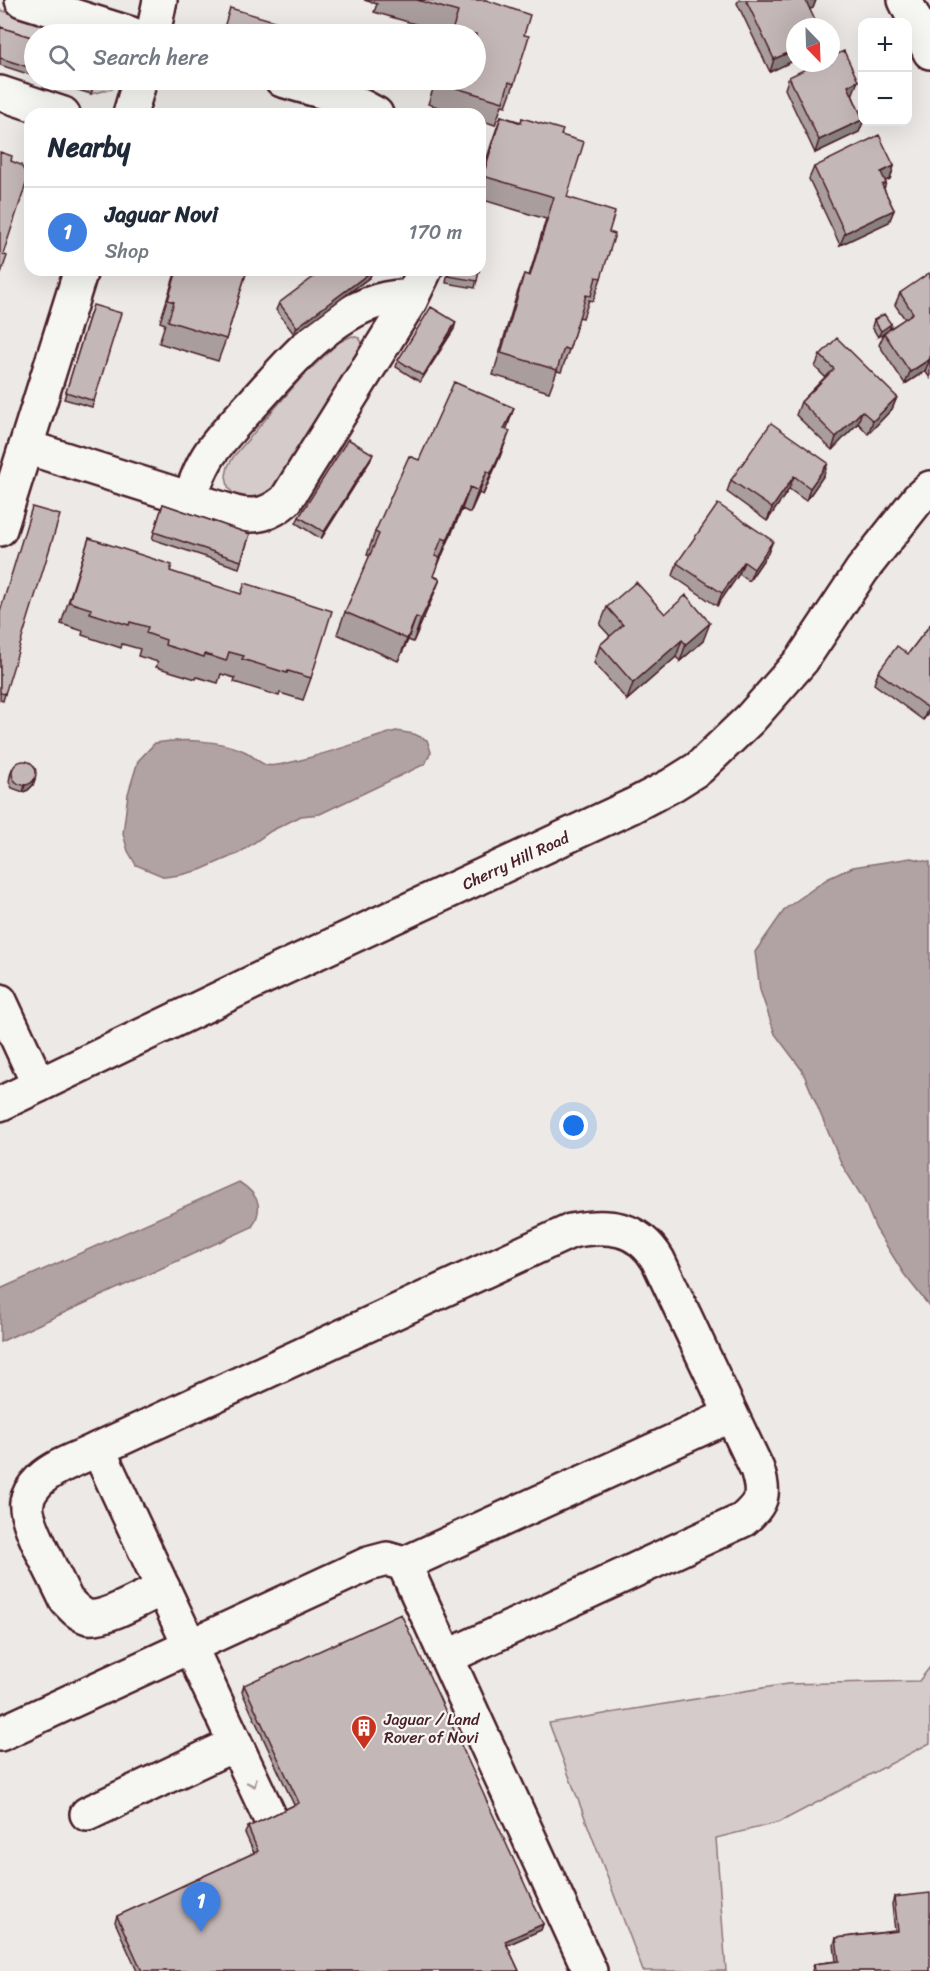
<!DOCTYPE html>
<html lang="en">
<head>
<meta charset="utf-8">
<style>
	:root { --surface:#fff; --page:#f2f2f3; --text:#1f2937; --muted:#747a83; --line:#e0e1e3; --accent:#b45309 }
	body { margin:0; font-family:Sriracha,sans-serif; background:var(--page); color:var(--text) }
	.controls { position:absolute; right:18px; top:18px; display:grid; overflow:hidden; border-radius:12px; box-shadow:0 6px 24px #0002 }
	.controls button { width:54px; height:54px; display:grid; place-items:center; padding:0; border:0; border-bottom:2px solid var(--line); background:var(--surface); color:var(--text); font:30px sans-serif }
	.compass { position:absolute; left:786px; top:18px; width:54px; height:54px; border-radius:50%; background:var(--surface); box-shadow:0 6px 24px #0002; rotate:157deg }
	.you { position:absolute; left:574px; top:1126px; width:21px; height:21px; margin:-15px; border:4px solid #fff; border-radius:50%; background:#1a73e8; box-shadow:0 0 0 9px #1a73e833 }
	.badge { display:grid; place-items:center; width:39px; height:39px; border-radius:50%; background:var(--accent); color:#fff; font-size:20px; font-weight:700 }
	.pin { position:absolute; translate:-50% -50px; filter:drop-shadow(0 2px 3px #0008) }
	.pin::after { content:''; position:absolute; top:32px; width:21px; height:18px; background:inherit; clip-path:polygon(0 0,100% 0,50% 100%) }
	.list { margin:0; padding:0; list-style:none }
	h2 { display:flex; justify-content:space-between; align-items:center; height:78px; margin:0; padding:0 24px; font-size:26px }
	h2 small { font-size:20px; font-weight:400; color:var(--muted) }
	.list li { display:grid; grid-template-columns:39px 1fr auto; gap:18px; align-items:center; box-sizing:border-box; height:90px; padding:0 24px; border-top:2px solid var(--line) }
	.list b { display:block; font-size:22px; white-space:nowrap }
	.list p { margin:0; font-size:20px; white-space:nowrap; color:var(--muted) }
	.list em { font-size:20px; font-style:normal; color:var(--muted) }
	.icon { flex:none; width:33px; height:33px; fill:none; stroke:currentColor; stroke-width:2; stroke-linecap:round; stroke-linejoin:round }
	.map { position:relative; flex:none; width:930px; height:1971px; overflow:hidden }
	.search { position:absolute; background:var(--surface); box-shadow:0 6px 24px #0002; left:24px; top:24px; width:462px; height:66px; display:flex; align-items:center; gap:15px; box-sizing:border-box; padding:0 21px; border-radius:33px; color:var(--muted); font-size:22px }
	.panel { position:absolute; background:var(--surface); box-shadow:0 6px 24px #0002; left:24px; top:108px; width:462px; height:168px; border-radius:18px }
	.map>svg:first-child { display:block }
	.green { fill:#d4cbca; stroke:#8f757a; stroke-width:1.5 }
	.water { fill:#b1a2a3; stroke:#886e73; stroke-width:1.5 }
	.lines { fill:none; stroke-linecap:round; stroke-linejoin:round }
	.minor-casing { stroke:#4a1f2b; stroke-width:38 }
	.minor { stroke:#f6f6f2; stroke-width:33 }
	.wall { fill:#a99d9d; stroke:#4a1f2b; stroke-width:1.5 }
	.shaded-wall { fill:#898080; stroke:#4a1f2b; stroke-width:1.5 }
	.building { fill:#c4b7b7; stroke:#4a1f2b; stroke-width:1.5 }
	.oneway { stroke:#a99598 }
	.labels { text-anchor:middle; stroke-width:4.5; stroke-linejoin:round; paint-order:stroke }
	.street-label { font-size:16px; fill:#4a1f2b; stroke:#f6f6f2 }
	.poi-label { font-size:16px; fill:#4a1f2b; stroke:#f6f6f2; text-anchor:start }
</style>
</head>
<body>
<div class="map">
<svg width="930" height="1971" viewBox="0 0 930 1971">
	<rect width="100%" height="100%" fill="#ece9e6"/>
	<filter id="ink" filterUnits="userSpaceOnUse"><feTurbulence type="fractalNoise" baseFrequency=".0167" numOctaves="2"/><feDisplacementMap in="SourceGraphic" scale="12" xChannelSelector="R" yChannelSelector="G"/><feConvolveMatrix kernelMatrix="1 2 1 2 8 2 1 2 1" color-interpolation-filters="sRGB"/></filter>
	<g filter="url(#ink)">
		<path class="green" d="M0,10L80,34H34V45L0,35Z
			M95,80H121L112,89L91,94Z
			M352,336L359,338L363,344L362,351L276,491L267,497L245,501L234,495L228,487L226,476L228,466L234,456L301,378L339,342Z
			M930,1667V1743L780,1822L716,1838L726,1971H643L549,1723L787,1684L919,1681Z"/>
		<path class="water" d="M396,731L414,734L427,740L431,752L425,764L320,814L301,816L271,831L239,853L200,870L180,875L165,877L136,865L128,851L123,834L128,794L138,761L155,743C181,738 222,740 246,752C253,756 259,763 266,765C281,770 374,737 396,731Z
			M911,858L930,862V1307L904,1274L876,1229L864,1200L842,1165L802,1070L775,1034L760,990L755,952L785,909L827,879L853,867Z
			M239,1182C259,1195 264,1207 252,1227L0,1342V1289Z"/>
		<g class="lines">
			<defs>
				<g id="minor">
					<path d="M22,0L131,34"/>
					<path d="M905,0L930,52"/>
					<path d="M153,34L160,0"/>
					<path d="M282,80L348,99L376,114"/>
					<path d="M0,93L63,114"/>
					<path d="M130,114L140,80"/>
					<path d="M26,447L235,513C256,518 270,514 286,500L410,301L425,270"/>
					<path d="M190,498C195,483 201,466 211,452C224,434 241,416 256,400C293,359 344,297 404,297L410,301"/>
					<path d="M0,529L81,270"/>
					<path d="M0,1001L39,1085"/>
					<path id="s1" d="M0,1104L262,978L632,806L672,785L699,768L750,719L802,660L862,570L918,499L930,488"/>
					<path d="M98,1449L272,1822"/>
					<path d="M404,1564L731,1415"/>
					<path d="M163,1588C146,1596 105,1620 88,1617C78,1614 73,1607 66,1600C58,1581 23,1520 27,1502C28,1494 35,1485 41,1479C56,1465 80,1458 98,1449L571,1231C607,1224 638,1226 658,1260L757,1469C765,1495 763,1502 743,1520L447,1657"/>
					<path d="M0,1734L368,1564L387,1559L404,1564L590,1971"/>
					<path d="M87,1814L235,1744"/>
				</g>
			</defs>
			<use href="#minor" class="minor-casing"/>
			<use href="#minor" class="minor"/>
		</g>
		<path class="wall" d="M364,0H486L524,35L514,84L506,106L502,105L495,125L480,120V114H460L428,104L436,80H476V34H449L374,12L377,4Z
			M739,0H816L813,8L810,9L770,72L737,3Z
			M0,27L34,38V76L0,65Z
			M789,77L853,93L852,94L863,122L859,132L815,153L785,89Z
			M46,80H95L91,94Z
			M343,80H374L371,88Z
			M501,116L521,122L522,118L561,135L567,197L609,232L601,278L593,301L589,300L583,318L579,317L569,350L561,372L557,371L549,392L493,375L516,297L524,274L529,276L546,219L480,199V180L493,139Z
			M894,166L890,179L885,181L886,183L884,189L894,210L889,222L840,245L809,179L814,167Z
			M176,270H247L226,339L218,361L159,343L165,324L160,322Z
			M448,270H479L475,288L446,283Z
			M372,271L370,277L294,334L276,310L279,303Z
			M930,275V378L925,371L905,384L879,345L884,334L878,337L872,327L874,320L891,324L889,329L905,319L895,305L900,293Z
			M91,311L94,401L92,407L64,399Z
			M454,329L420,382L396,367L398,360Z
			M820,355L897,397L892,409L868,434L858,423L832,450L796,415L801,402L825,377L815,367Z
			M506,430L501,454L483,495L479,493L470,513L462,509L440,560L434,576L440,579L431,601L413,642L408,640L398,661L337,634L345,612L370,556L367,555L375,532L419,460Z
			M370,461L321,539L296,523L299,517Z
			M824,475L806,501L789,489L767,521L727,492L731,480Z
			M163,504L250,534L239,568L152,539Z
			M89,538L170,571L311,678L303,700L280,693L279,696L234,682L235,678L221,674L218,683L197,677L196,679L156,667L158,662L138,656L140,649L122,644L121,648L82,635L83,631L61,624Z
			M768,553L749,581L739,574L717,606L673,576L677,563Z
			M607,607L665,614L703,641L680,661L676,657L627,700L594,663L600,645L610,636L600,625Z
			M0,610L5,694L3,701L0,700Z
			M930,625V711L923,720L874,684L878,672L908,654Z
			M12,769L35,779L33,785L28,790L23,792L12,788L9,782L10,776Z
			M244,1685L543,1924L541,1930L507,1945L519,1971H137L115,1922L117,1916L254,1853L245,1833L248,1827L294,1805L242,1692Z
			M894,1897L930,1971H812L814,1964L836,1961L834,1944L836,1938L895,1931L892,1904Z"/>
		<path class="shaded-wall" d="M807,0H816L813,8L801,13L806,1Z
			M795,50V60L770,72L774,59Z
			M858,81L853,93L843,98L848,86Z
			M862,120L863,122L859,132L815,153L819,140Z
			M894,166L890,179L876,185L881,172Z
			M894,210L889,222L840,245L845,233Z
			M372,271L370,277L294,334L297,327Z
			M456,322L454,329L420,382L423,376Z
			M891,324L889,331L878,337L881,331Z
			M930,359L925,371L905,384L910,372Z
			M897,397L892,409L868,434L873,421Z
			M514,408L506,431L504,429Z
			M862,411L858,423L832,450L836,437Z
			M510,431L501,454L483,495L491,473Z
			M373,454L370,461L321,539L324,532Z
			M828,463L824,475L806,501L810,488Z
			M487,471L479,493L470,513L478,491Z
			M794,476L789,489L767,521L772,508Z
			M470,487L462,509L440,560L432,580L433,576L447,540Z
			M773,541L768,553L749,581L754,569Z
			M744,562L739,574L717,606L722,593Z
			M440,579L431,601L413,642L421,619Z
			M416,617L408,640L398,661Z
			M710,623L703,641L680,661L686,644Z
			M682,640L676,657L627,700L633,683Z
			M930,705V711L923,720L928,708Z
			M35,779L33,785L28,790L23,792L25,785Z
			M543,1924L541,1930L503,1947L505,1941Z"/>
		<path class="building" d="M417,0H486L530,15L524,35L529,36L514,84L509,82L503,102L436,82L437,80H476V34H451L458,12Z
			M746,0H807L806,1L818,27H795V50L774,59Z
			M230,8L291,26L288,34H222Z
			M0,27L34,38V69L0,58Z
			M844,51L858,81L848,86L862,117V120L819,140L789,77L818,63H831V57Z
			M68,80H95L93,87Z
			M501,116L521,123L522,118L563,130L561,135L584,142L567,197L615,212L609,232L615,234L601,278L596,277L591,296L586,295L569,350L564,348L557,370L501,353L524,274L530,276L554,197L483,176Z
			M879,135L894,166L881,172L886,183L882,185L894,210L845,233L814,167Z
			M0,152L12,156L11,161L21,165L28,178L3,254L7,256L0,276Z
			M480,247H483L480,264Z
			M177,270H247L226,339L168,321L174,302L168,300Z
			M323,270H372V271L297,327L279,303Z
			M449,270H479L477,281L448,276Z
			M929,273L930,275V359L910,372L884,333L913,313L900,293Z
			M93,305L121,313L94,401L66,392Z
			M431,307L456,322L423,376L398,360Z
			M884,314L891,324L881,331L874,320Z
			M837,338L897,397L873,421L862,411L836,437L801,402L834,369L820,355Z
			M454,382L514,408L504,429L510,431L491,473L487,471L478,491L470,487L447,540L442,538L435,556L440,558L433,576L440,579L421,619L416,617L407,639L345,612L379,534L375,532L409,456L419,460Z
			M771,423L828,463L810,488L794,476L772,508L731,480Z
			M348,439L373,454L324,532L299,517Z
			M163,504L250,534L241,561L154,532Z
			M718,504L773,541L754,569L744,562L722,593L677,563Z
			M32,507L60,515L5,694L0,693V612Z
			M89,538L172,565L170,571L241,594L245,583L332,611L311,678L288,671L287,673L242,659L244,656L229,652L226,661L205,654L204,657L165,645L166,640L146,633L148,627L130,622L129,625L90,613L91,609L69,602Z
			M636,582L665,614L686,595L710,623L686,644L682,640L633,683L600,645L623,625L607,607Z
			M930,625V705L928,708L878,672L897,646L908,654Z
			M12 773a12 12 0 1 1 24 0a12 12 0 1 1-24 0Z
			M401,1614L543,1924L505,1941L519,1971H142L117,1916L258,1851L248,1827L299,1803L244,1685Z
			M930,1893V1971H815L814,1964L839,1961L836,1938L898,1931L894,1897Z"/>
		<defs><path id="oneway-chevron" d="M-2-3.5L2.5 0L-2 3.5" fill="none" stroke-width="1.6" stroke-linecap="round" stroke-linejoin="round" transform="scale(1.5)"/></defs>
		<use class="oneway" href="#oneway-chevron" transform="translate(253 1783) rotate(65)"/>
	</g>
	<defs>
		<symbol id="building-pin" viewBox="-11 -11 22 30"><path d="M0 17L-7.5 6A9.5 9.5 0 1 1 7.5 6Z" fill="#c8321e" stroke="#f6f6f2"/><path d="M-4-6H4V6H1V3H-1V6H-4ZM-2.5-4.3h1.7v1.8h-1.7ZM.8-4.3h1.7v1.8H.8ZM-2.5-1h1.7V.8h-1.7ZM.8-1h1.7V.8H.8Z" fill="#fff"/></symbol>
	</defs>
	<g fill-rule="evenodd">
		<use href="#building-pin" x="349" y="1713" width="30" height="40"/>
	</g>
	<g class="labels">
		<g class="street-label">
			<text dy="6" stroke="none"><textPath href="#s1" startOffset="570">Cherry Hill Road</textPath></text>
		</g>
		<g class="poi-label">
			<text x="384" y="1725">Jaguar / Land<tspan x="384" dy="18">Rover of Novi</tspan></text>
		</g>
	</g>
</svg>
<div class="controls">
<button>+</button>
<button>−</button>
</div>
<svg class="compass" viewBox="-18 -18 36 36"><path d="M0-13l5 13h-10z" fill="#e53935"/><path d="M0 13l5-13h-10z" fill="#747a83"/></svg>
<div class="you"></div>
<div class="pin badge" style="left:201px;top:1932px;background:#3f7fe0">1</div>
<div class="search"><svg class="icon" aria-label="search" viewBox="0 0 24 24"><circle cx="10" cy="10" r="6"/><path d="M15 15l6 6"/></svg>Search here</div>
<section class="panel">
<h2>Nearby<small></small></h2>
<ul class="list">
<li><span class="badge" style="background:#3f7fe0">1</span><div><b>Jaguar Novi</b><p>Shop</p></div><em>170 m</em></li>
</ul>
</section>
</div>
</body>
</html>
